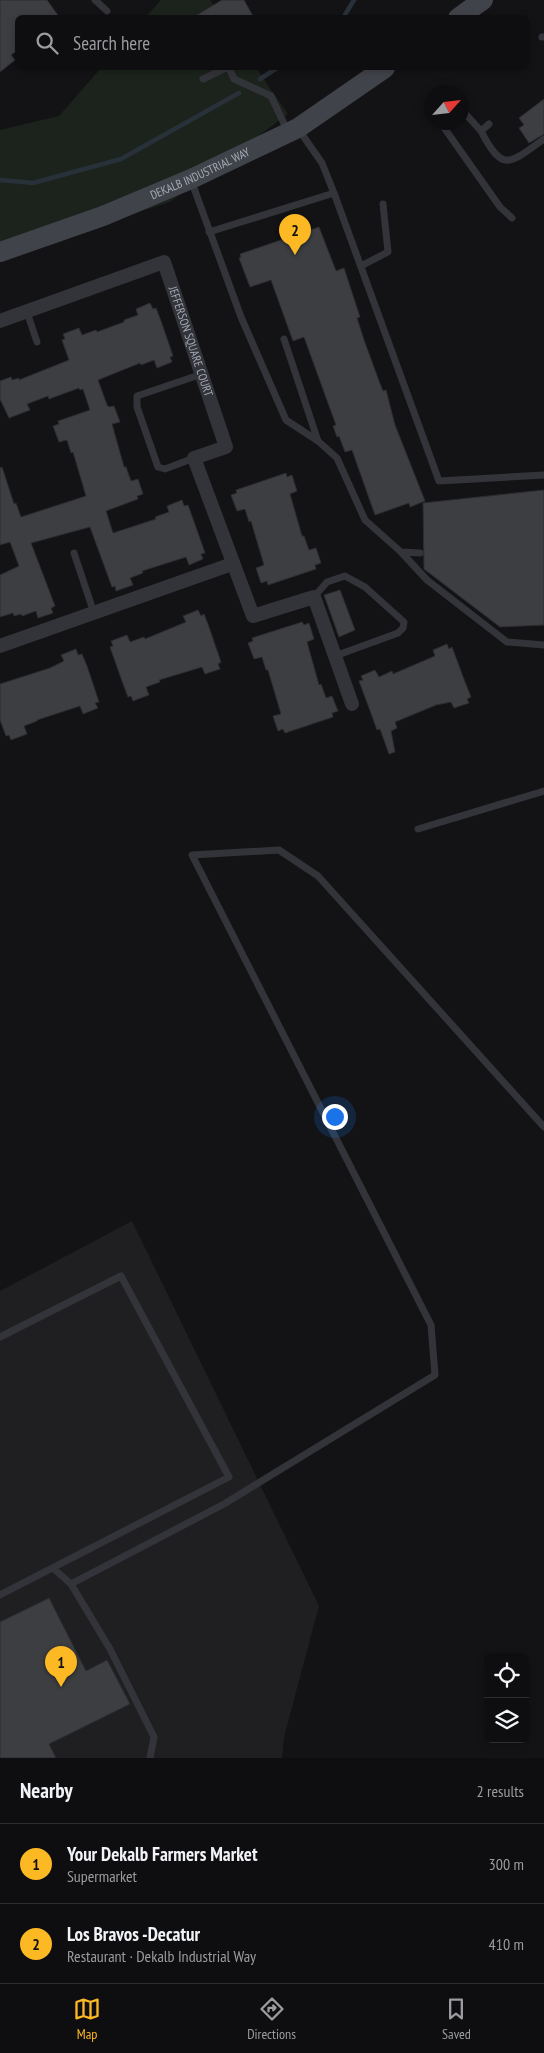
<!DOCTYPE html>
<html lang="en">
<head>
<meta charset="utf-8">
<style>
	:root { --surface:#0e0e10; --page:#171719; --text:#f1f3f6; --muted:#9b9c9f; --line:#2e2e30; --accent:#fcb924 }
	body { margin:0; font-family:"PT Sans Narrow",sans-serif; background:var(--page); color:var(--text) }
	.controls { position:absolute; right:15px; bottom:15px; display:grid; overflow:hidden; border-radius:8px; box-shadow:0 2px 8px #0003 }
	.controls button { width:45px; height:45px; display:grid; place-items:center; padding:0; border:0; border-bottom:1px solid var(--line); background:var(--surface); color:var(--text); font:25px sans-serif }
	.compass { position:absolute; left:424px; top:85px; width:45px; height:45px; border-radius:50%; background:var(--surface); box-shadow:0 2px 8px #0003; rotate:63deg }
	.you { position:absolute; left:334px; top:1116px; width:18px; height:18px; margin:-12px; border:4px solid #fff; border-radius:50%; background:#1a73e8; box-shadow:0 0 0 8px #1a73e833 }
	.badge { display:grid; place-items:center; width:32px; height:32px; border-radius:50%; background:var(--accent); color:#111; font-size:16px; font-weight:700 }
	.pin { position:absolute; translate:-50% -41px; filter:drop-shadow(0 1px 2px #0008) }
	.pin::after { content:''; position:absolute; top:26px; width:18px; height:15px; background:inherit; clip-path:polygon(0 0,100% 0,50% 100%) }
	.list { margin:0; padding:0; list-style:none }
	h2 { display:flex; justify-content:space-between; align-items:center; height:65px; margin:0; padding:0 20px; font-size:21px }
	h2 small { font-size:16px; font-weight:400; color:var(--muted) }
	.list li { display:grid; grid-template-columns:32px 1fr auto; gap:15px; align-items:center; box-sizing:border-box; height:80px; padding:0 20px; border-top:1px solid var(--line) }
	.list b { display:block; font-size:19px; white-space:nowrap }
	.list p { margin:0; font-size:16px; white-space:nowrap; color:var(--muted) }
	.list em { font-size:16px; font-style:normal; color:var(--muted) }
	.icon { flex:none; width:28px; height:28px; fill:none; stroke:currentColor; stroke-width:2; stroke-linecap:round; stroke-linejoin:round }
	.map { position:relative; flex:none; width:544px; height:1758px; overflow:hidden }
	.search { position:absolute; background:var(--surface); box-shadow:0 2px 8px #0003; left:15px; right:15px; top:15px; height:55px; display:flex; align-items:center; gap:12px; box-sizing:border-box; padding:0 18px; border-radius:8px; color:var(--muted); font-size:19px }
	.sheet { height:225px; background:var(--surface) }
	nav { display:flex; justify-content:space-around; align-items:center; box-sizing:border-box; height:70px; border-top:1px solid var(--line); background:var(--surface); font-size:14px; color:var(--muted) }
	nav a { display:grid; justify-items:center; gap:2px }
	nav .on { color:var(--accent) }
	.map>svg:first-child { display:block }
	.built { fill:#1f1f22 }
	.green { fill:#1b231c }
	.lines { fill:none; stroke-linecap:round; stroke-linejoin:round }
	.stream { stroke:#283139; stroke-width:4.5 }
	.building { fill:#3c3e42; stroke:#2d2d31 }
	.lane { stroke:#33343a; stroke-width:7 }
	.street { stroke:#33343a; stroke-width:14 }
	.secondary { stroke:#41434a; stroke-width:20 }
	.labels { text-anchor:middle; stroke-width:5; stroke-linejoin:round; paint-order:stroke }
	.street-label { font-size:12px; fill:#a3a9b6; stroke:#0e0e0f }
</style>
</head>
<body>
<div class="map">
<svg width="544" height="1758" viewBox="0 0 544 1758">
	<rect width="100%" height="100%" fill="#131315"/>
	<path class="built" d="M132,1221L319,1606L284,1737L282,1758H0V1291Z"/>
	<path class="green" d="M161,0H210L222,17L145,18Z
		M101,68H256L288,114L170,202L0,257V130L59,116Z"/>
	<g class="lines">
		<path class="stream" d="M343,18L354,0
			M260,79L277,68
			M0,180L33,183L121,159L239,93"/>
	</g>
	<path class="building" d="M0,0H47L60,18H18V50L11,55L15,60L0,72Z
		M222,0H244L254,18H192Z
		M544,99V134L529,143L519,128L524,125L519,118Z
		M319,227L336,271L344,268L360,317L357,318L364,340L379,381L383,391L386,390L395,425L425,501L410,507L409,503L375,515L352,450L345,452L339,436L337,437L333,426L336,425L304,337L293,341L271,280L250,287L239,258L241,257L240,254Z
		M150,303L153,309L156,308L161,321L173,356L170,357L172,362L157,368L154,360L141,365L140,363L98,380L107,405L109,407L114,406L120,422L112,424L124,467H126L131,481L138,479L143,494L137,496L138,499L106,511L113,533L156,519L155,517L169,512L167,506L182,500L184,506L188,505L198,533L205,553L201,554L203,559L189,565L186,557L142,571L143,573L130,578L133,585L116,591L115,586L112,587L90,527L31,543L55,606L51,608L53,613L38,618L36,611L22,616L21,614L14,616L13,613L0,617V575L19,566L10,542L0,545V468L2,467L14,504L16,503L21,517L86,496L73,452L71,453L67,440L59,442L53,426L59,424L58,421L90,410L83,389L80,390L79,388L49,399L48,396L27,404L30,410L9,418L0,399V381L11,377L12,380L19,378V380L69,360L62,340L65,339L63,334L79,328L82,335L96,330L97,332L124,322V320L138,315L136,309Z
		M286,473L287,477L292,475L297,491L290,494L302,536H304L309,550L316,548L321,563L315,565L316,569L268,585L267,581L261,583L256,568L264,565L251,521L249,522L245,509L237,511L231,495L237,493L236,490Z
		M544,490V625L500,627L424,569L423,503Z
		M340,590L355,630L339,637L324,595Z
		M198,610L201,616L204,614L209,627L221,662L218,664L220,669L205,674L202,667L159,680L160,682L146,687L149,695L133,701L131,696L128,697L122,681L110,647L113,646L111,641L127,635L130,642L144,637L145,639L186,622L183,616Z
		M302,622L304,625L309,623L314,639L307,642L319,685L321,684L326,698L332,696L338,711L332,713L333,717L285,733L283,729L278,731L273,716L281,714L268,670H266L262,657L254,659L248,643L253,641L252,638Z
		M447,644L449,649L452,647L465,682L471,697L467,699L469,703L454,708L451,702L436,705L395,722L397,728L391,731L395,752L389,754L380,729L377,730L372,716L359,681L363,680L361,676L375,670L379,677L392,671L393,674L435,656L433,650Z
		M76,649L78,655L82,654L87,666L99,702L95,703L98,708L83,714L80,706L37,720V721L24,726L27,734L11,740L9,735L6,736L0,720V684L50,668L64,661L61,655Z
		M49,1598L86,1671L107,1660L130,1704L49,1744L56,1758H0V1622Z"/>
	<g class="lines">
		<path class="lane" d="M95,0L107,11
			M542,37H544
			M229,68L234,79L271,96L288,132
			M203,79L226,68
			M462,110L481,131L489,124
			M446,122L445,129L500,207L512,218
			M299,130L322,163L334,193L439,481L544,475
			M481,131C503,174 510,163 544,139
			M191,180L241,317L286,420L318,441L337,458L365,520L401,552L420,553
			M209,232L334,193
			M361,266L388,252L383,204
			M27,312L37,342
			M284,339L318,441
			M194,458L165,469L158,467L137,407V396L202,374
			M401,552L427,580L507,642L544,645
			M74,553L94,613
			M314,597L327,582L345,576L365,587L404,622L403,628L398,633L335,656
			M418,829L544,791
			M0,1337L121,1276L229,1477L0,1595
			M54,1569L71,1584L110,1649L154,1737L150,1758
			M71,1584L224,1504L435,1375L431,1325L192,855L279,850L318,876L544,1127"/>
		<g class="street">
			<path id="s1" d="M0,321L164,262L226,447L194,458L253,616L314,597L352,704"/>
			<path d="M0,646L232,564"/>
		</g>
		<g class="secondary">
			<path d="M458,18L483,0"/>
			<path id="s2" d="M0,252L103,216L191,179L298,128L385,68"/>
		</g>
	</g>
	<g class="labels">
		<g class="street-label">
			<text dy="4" stroke="none"><textPath href="#s2" startOffset="215">DEKALB INDUSTRIAL WAY</textPath></text>
			<text dy="4" stroke="none"><textPath href="#s1" startOffset="258">JEFFERSON SQUARE COURT</textPath></text>
		</g>
	</g>
</svg>
<div class="controls">
<button><svg class="icon" aria-label="locate" viewBox="0 0 24 24"><circle cx="12" cy="12" r="6"/><path d="M12 2v4M12 18v4M2 12h4M18 12h4"/></svg></button>
<button><svg class="icon" aria-label="layers" viewBox="0 0 24 24"><path d="M12 4l9 5-9 5-9-5zM3 14l9 5 9-5"/></svg></button>
</div>
<svg class="compass" viewBox="-18 -18 36 36"><path d="M0-13l5 13h-10z" fill="#e53935"/><path d="M0 13l5-13h-10z" fill="#9b9c9f"/></svg>
<div class="you"></div>
<div class="pin badge" style="left:61px;top:1687px">1</div>
<div class="pin badge" style="left:295px;top:255px">2</div>
<div class="search"><svg class="icon" aria-label="search" viewBox="0 0 24 24"><circle cx="10" cy="10" r="6"/><path d="M15 15l6 6"/></svg>Search here</div>
</div>
<section class="sheet">
<h2>Nearby<small>2 results</small></h2>
<ul class="list">
<li><span class="badge">1</span><div><b>Your Dekalb Farmers Market</b><p>Supermarket</p></div><em>300 m</em></li>
<li><span class="badge">2</span><div><b>Los Bravos -Decatur</b><p>Restaurant · Dekalb Industrial Way</p></div><em>410 m</em></li>
</ul>
</section>
<nav>
<a class="on"><svg class="icon" aria-label="map" viewBox="0 0 24 24"><path d="M3 6l6-2 6 2 6-2v14l-6 2-6-2-6 2zM9 4v14M15 6v14"/></svg>Map</a>
<a><svg class="icon" aria-label="directions" viewBox="0 0 24 24"><path d="M12 3l9 9-9 9-9-9zM9 14v-3h6M13 9l2 2-2 2"/></svg>Directions</a>
<a><svg class="icon" aria-label="saved" viewBox="0 0 24 24"><path d="M7 4h10v16l-5-4-5 4z"/></svg>Saved</a>
</nav>
</body>
</html>
